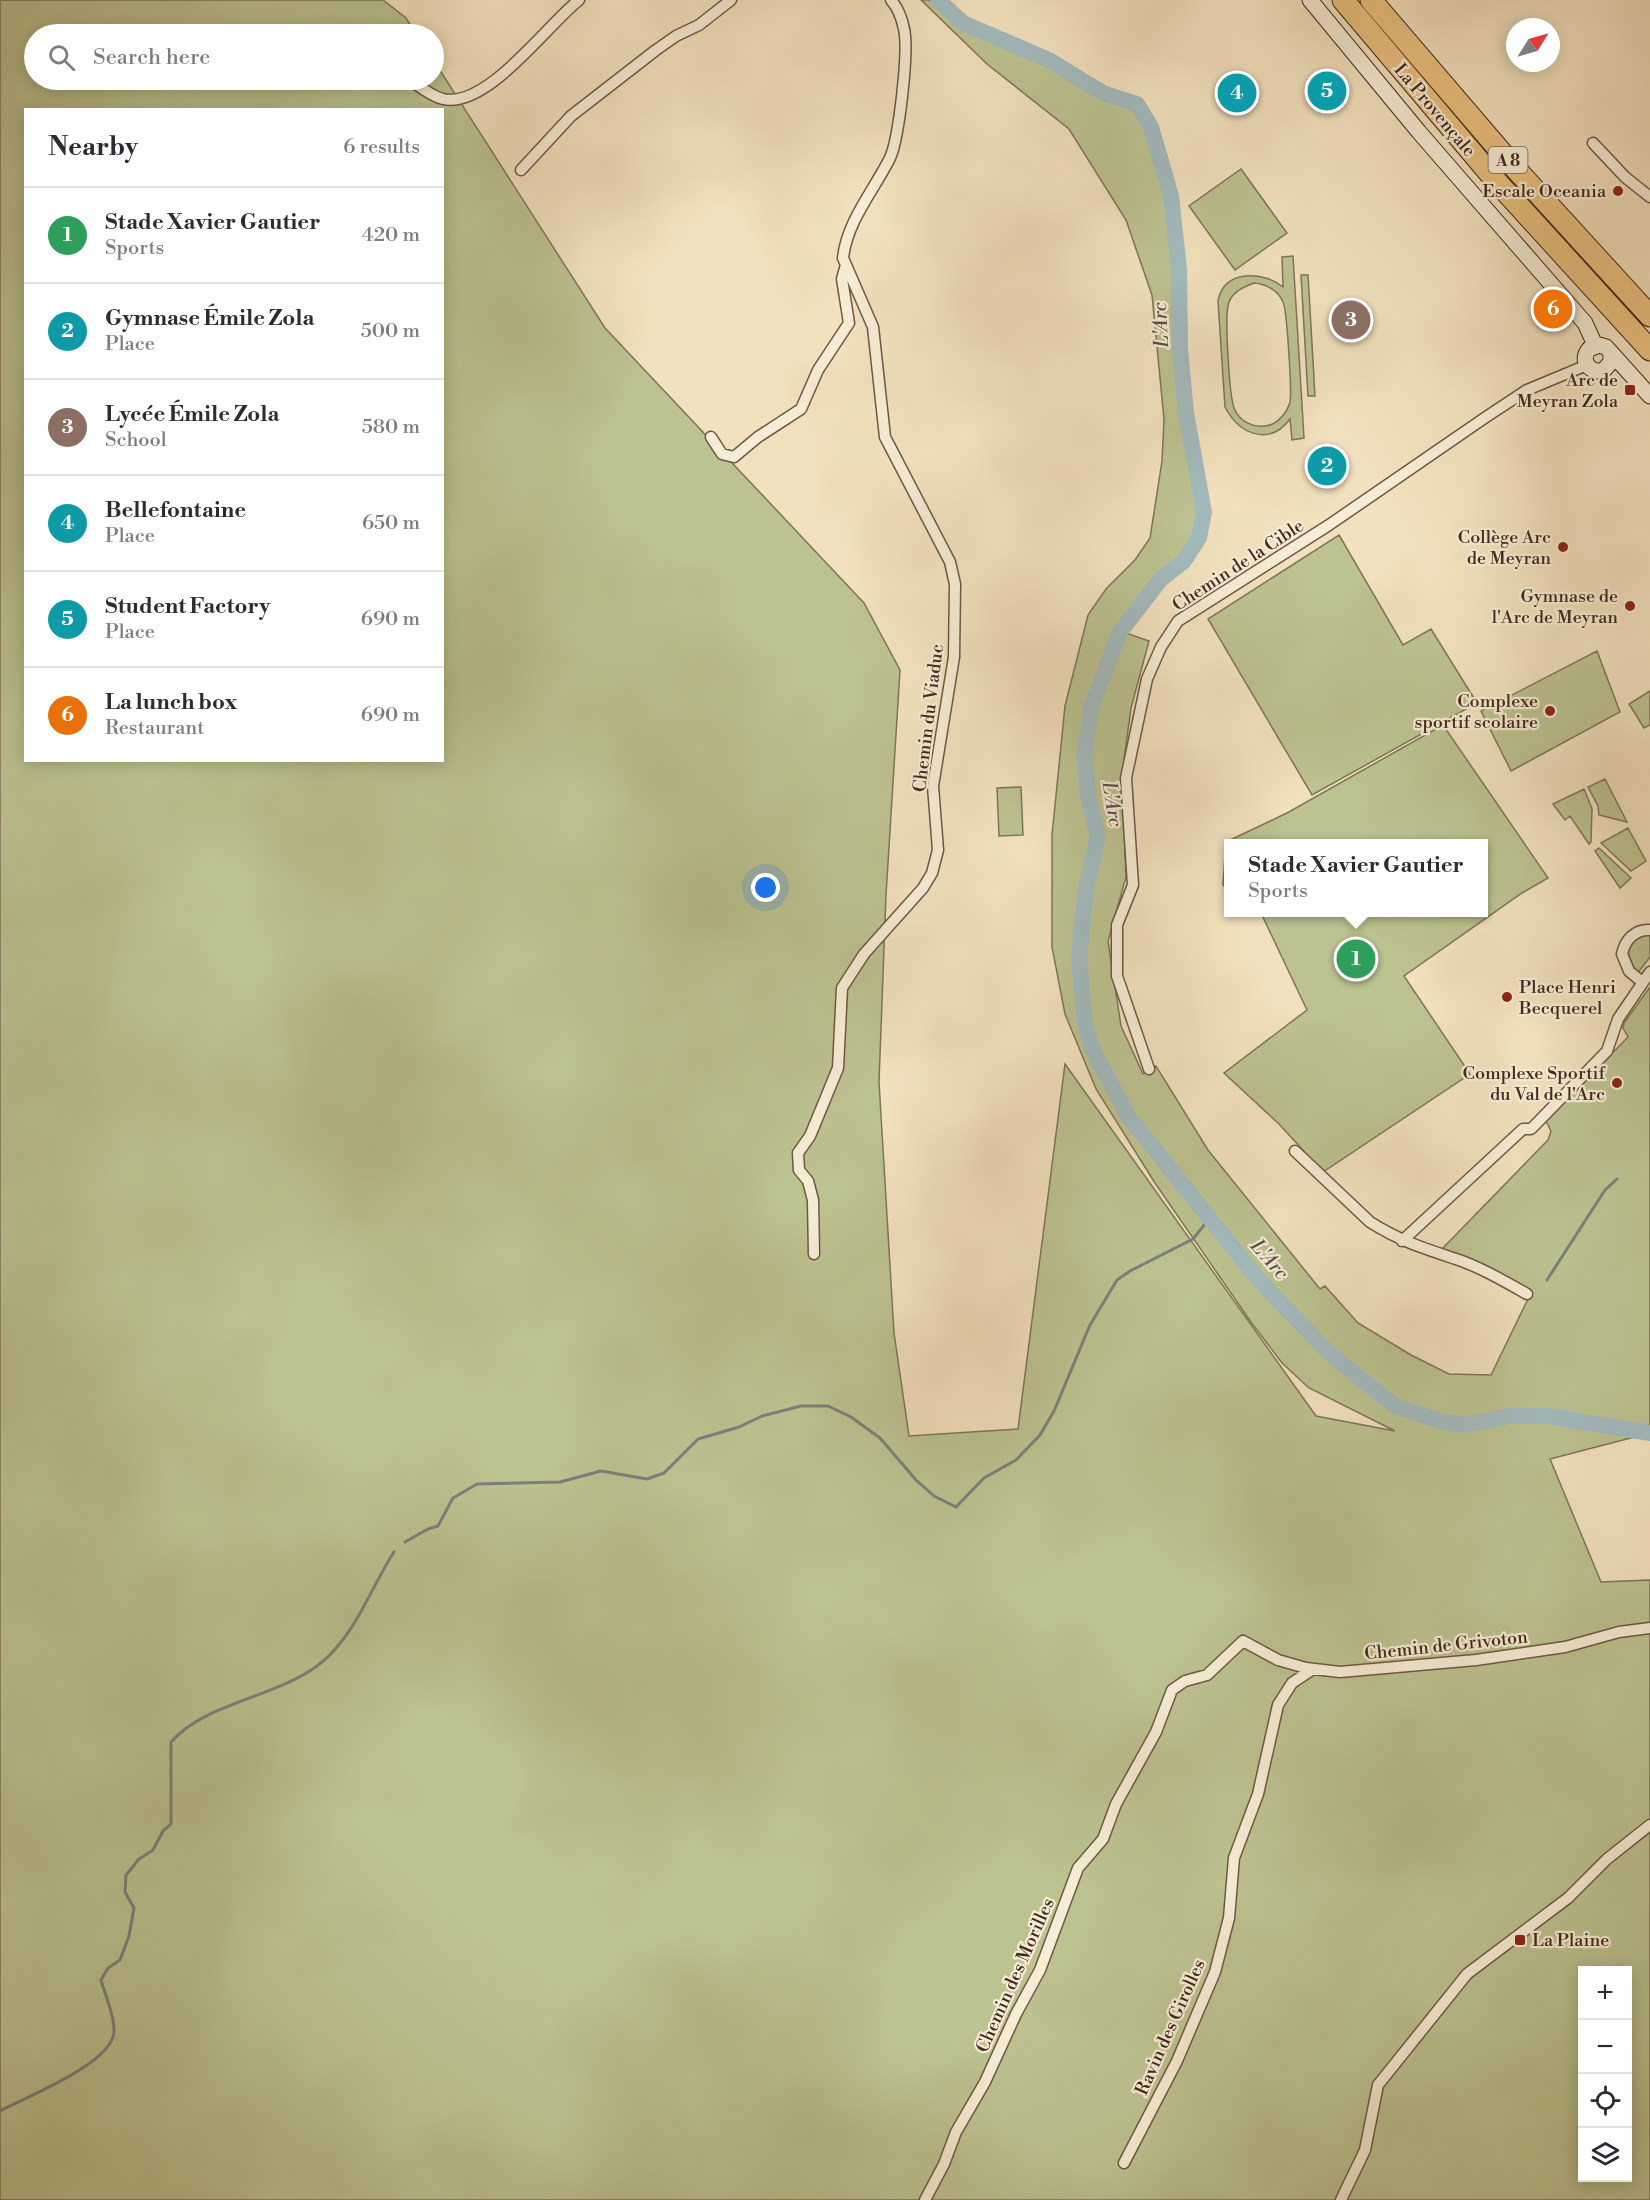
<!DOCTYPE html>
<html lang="en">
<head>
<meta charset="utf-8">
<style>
	:root { --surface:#fff; --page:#f2f2f3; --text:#2b2b33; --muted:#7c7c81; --line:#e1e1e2; --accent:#0f766e }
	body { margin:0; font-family:"Libre Bodoni",serif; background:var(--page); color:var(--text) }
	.controls { position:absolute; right:18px; bottom:18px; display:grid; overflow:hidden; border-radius:0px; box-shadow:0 3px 15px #0003 }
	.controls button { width:54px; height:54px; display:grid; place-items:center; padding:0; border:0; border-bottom:2px solid var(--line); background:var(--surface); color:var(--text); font:30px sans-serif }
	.compass { position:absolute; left:1506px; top:18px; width:54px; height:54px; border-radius:50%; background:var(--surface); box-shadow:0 3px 15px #0003; rotate:53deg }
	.you { position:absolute; left:766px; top:888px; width:21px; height:21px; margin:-15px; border:4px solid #fff; border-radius:50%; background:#1a73e8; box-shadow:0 0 0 9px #1a73e833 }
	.badge { display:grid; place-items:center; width:39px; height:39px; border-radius:50%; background:var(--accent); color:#fff; font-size:20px; font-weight:700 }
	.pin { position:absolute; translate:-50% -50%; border:3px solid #fff; box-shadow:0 2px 6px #0006 }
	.popup { position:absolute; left:1224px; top:839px; width:264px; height:78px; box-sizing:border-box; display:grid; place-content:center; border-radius:0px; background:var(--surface); filter:drop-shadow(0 2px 4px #0005); font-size:20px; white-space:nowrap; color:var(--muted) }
	.popup b { font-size:22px; color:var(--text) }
	.popup::after { content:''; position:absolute; left:50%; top:100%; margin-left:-12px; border:12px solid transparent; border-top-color:var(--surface) }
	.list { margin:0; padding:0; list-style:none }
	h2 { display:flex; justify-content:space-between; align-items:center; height:78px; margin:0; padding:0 24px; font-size:26px }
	h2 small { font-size:20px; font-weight:400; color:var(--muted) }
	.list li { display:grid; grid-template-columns:39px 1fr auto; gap:18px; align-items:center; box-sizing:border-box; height:96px; padding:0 24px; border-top:2px solid var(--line) }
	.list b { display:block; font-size:22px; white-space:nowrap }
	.list p { margin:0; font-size:20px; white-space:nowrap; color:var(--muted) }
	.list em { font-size:20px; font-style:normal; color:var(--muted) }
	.icon { flex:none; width:33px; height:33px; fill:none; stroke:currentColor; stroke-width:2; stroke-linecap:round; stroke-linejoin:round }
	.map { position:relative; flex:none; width:1650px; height:2200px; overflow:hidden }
	.search { position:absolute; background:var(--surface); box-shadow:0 3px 15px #0003; left:24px; top:24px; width:420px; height:66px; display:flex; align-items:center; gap:15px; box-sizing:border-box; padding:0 21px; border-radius:33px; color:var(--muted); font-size:22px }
	.panel { position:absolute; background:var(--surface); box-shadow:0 3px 15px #0003; left:24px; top:108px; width:420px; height:654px; border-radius:0px }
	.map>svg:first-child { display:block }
	.green { fill:#bcc290; stroke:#7e7656; stroke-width:1.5; fill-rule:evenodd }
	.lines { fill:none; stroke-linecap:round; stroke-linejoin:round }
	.stream { stroke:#7b807d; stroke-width:3 }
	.river { stroke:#a2babd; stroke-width:16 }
	.street-casing { stroke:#6d5845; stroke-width:13 }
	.secondary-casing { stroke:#412a1d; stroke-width:17 }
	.highway-casing { stroke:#412a1d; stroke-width:23 }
	.street { stroke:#f7ecd5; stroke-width:10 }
	.secondary { stroke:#f7ecd5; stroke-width:15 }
	.highway { stroke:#e9c07f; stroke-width:21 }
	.poi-dot { fill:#8f2418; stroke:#f7ecd5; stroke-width:2 }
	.labels { text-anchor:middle; stroke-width:4.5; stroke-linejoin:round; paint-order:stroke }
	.shield { fill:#f7ecd5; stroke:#786454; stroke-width:1.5 }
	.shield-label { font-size:16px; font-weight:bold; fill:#412a1d }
	.street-label { font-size:18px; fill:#412a1d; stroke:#f7ecd5 }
	.poi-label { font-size:18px; fill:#412a1d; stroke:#f7ecd5; text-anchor:end }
	.water-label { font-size:20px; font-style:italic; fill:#594e45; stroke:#f7ecd5 }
</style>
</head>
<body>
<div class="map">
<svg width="1650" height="2200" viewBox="0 0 1650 2200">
	<rect width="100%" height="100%" fill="#f2e1be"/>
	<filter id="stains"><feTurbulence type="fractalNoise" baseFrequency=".00333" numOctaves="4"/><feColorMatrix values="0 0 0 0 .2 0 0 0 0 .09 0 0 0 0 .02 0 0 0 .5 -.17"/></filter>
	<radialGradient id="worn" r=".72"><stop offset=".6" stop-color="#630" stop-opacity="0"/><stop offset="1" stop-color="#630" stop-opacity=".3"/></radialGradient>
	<path class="green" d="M0,0H383L406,18L416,34H34V80H434V61L605,328L864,603L900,670L886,895L879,1082L894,1333L909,1436L1018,1429L1065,1064L1316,1416L1395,1431L1309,1388L1282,1363L1251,1322L1155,1183L1096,1089L1065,1014L1052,947V835L1065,706L1088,615L1106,589L1135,560L1150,538L1162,461L1164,419L1152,295L1126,220L1069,129L987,64L921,0H938L963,23L1049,60L1103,93L1137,104L1151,127L1171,196L1179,269L1180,349L1187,423L1204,512L1199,538L1184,561L1160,580L1120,631L1149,641L1131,708L1122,775L1126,877L1108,941L1121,1026L1143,1074L1156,1066L1208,1150L1320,1289L1325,1286L1358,1323L1411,1355L1449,1374L1491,1375L1527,1301L1526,1296L1440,1251L1548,1140L1551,1131L1546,1121L1628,1037L1623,1028L1624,1023L1650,987V1433L1550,1459L1601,1582L1650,1580V2200H0ZM26,110H442V760H26ZM1582,1970H1628V2178H1582Z
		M1241,169L1287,233L1235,270L1189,206Z
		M1293,256L1304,438L1292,440L1290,419C1269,447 1239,434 1225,407L1218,301C1223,269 1264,271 1283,287L1282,257ZM1254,283C1266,284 1278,290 1283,302C1287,309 1292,393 1290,402C1287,413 1277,425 1265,426C1253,428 1240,421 1235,410C1229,400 1225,318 1228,306C1230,293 1243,287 1254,283Z
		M1301,275H1308L1315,396H1308Z
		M1339,535L1403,645L1431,629L1477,703L1312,795L1208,619Z
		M1597,651L1620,712L1511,771L1481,711Z
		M1650,691V725L1644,728L1629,704Z
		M1443,725L1548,878L1522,893L1404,976L1470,1074L1323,1172L1279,1124L1224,1073L1307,1010L1261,913L1484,912V844H1228V894L1223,884L1226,842L1287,813Z
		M1605,779L1627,822L1599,815L1598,806L1588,787Z
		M1021,787L1023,835L999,836L997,788Z
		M1584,789L1592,809L1591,842L1589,844L1570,816L1565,820L1553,804Z
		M1628,828L1646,861L1631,871L1601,843Z
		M1599,848L1631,878L1620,888L1595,851Z
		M1650,934V957L1637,974C1625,953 1622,941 1650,934Z"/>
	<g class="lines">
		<path class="stream" d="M1547,1280L1605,1190L1617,1179
			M405,1542L428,1529L438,1526L453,1498L477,1484L560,1482L601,1471L647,1479L664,1473L698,1439L739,1427L762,1416L801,1406H828L851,1417L880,1438L916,1480L934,1496L956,1507L984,1478L1016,1460L1040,1435L1054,1411L1090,1325L1117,1280L1130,1271L1193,1239L1209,1219
			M0,2111C26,2097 116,2062 114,2030C114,2014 105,1995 101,1980L108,1968L120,1960L129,1936L134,1908L125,1892L126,1875L139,1859L153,1850L163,1831L171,1824V1742C208,1701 277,1698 321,1663C356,1634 370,1589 394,1552"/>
		<path class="river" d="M938,0L963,23L1049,60L1103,93L1137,104L1151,127L1171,196L1179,269L1180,349L1186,413L1204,512L1199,538L1184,561L1160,580L1120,632L1091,708L1084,756L1089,801L1098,837L1086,888L1079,959L1085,1024L1093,1050L1128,1116L1258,1279L1329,1353L1395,1406L1440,1421L1465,1425L1510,1416H1548L1650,1433"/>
		<defs>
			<path id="street" d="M411,80C420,87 431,96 443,99C487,109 547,25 579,0
				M1593,143L1625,177L1650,197
				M521,170L571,116L656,50L676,36L699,25L731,0
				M711,437L722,454L734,457L758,437L801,409L818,370L849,323L842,279L845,268
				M1642,982L1629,971L1622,954C1625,940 1635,929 1650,930
				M1149,1069L1117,976V925L1133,885L1126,778L1147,679L1161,647L1178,621L1329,525L1486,417L1527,390L1587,365
				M1295,1151L1370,1222C1400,1241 1423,1248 1456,1259C1480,1267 1504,1281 1527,1294
				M1402,1241L1523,1129H1531L1537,1123L1607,1051L1618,1019L1650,972
				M814,1254L813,1200L808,1181L799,1170L798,1153L810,1136L838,1068L842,988L864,954L923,888L932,873L938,850L933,786L954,657L955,584L950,562L885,437L873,327L843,258C847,221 874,190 890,158C899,138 909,51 904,29C902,19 898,8 891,0
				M1124,2163L1177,2061L1215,1972L1229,1918L1234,1858L1258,1794L1278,1705L1292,1683L1313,1669
				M925,2200L944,2164L956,2132L985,2082L1016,2014L1040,1970L1078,1868L1103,1839L1116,1804L1156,1732L1172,1690L1185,1681L1207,1675L1243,1641L1278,1660L1306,1668L1340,1672L1476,1660L1565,1647L1619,1632L1650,1628
				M1341,2200L1365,2150L1378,2085L1467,1974L1568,1898L1607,1859L1650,1825"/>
			<path id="secondary" d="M1310,0L1419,132L1585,323L1595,345
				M1611,353V362L1603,371H1596C1585,367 1582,358 1589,349L1599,345L1606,347L1650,396"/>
			<path id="highway" d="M1343,0L1497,182L1650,350
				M1371,0L1514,167L1650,316"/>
		</defs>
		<use href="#street" class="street-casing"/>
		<use href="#secondary" class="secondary-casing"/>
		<use href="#highway" class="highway-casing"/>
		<use href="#street" class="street"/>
		<use href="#secondary" class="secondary"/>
		<use href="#highway" class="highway"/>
	</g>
	<g class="poi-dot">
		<circle cx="1618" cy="191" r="6"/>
		<rect x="1624" y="384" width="12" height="12" rx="3"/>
		<circle cx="1563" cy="547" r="6"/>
		<circle cx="1630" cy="606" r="6"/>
		<circle cx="1550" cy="711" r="6"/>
		<circle cx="1507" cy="997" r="6"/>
		<circle cx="1617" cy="1083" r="6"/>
		<rect x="1514" y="1934" width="12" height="12" rx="3"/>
	</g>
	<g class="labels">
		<rect class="shield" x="1488.5" y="147" width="39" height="26" rx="4.5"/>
		<g class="shield-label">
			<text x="1508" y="166">A 8</text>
		</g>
		<g class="street-label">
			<text transform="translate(1435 110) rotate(50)" y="6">La Provençale</text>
			<text transform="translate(1238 565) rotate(-33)" y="6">Chemin de la Cible</text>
			<text transform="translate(928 718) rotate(-83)" y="6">Chemin du Viaduc</text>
			<text transform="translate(1446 1645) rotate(-6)" y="6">Chemin de Grivoton</text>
			<text transform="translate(1015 1975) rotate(-66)" y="6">Chemin des Morilles</text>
			<text transform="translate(1170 2027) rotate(-66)" y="6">Ravin des Girolles</text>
		</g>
		<g class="poi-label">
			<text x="1606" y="197">Escale Oceania</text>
			<text x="1618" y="386">Arc de<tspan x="1618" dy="21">Meyran Zola</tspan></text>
			<text x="1551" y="543">Collège Arc<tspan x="1551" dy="21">de Meyran</tspan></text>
			<text x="1618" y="602">Gymnase de<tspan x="1618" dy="21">l'Arc de Meyran</tspan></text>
			<text x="1538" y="707">Complexe<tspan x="1538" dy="21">sportif scolaire</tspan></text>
			<text x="1519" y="993" text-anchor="start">Place Henri<tspan x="1519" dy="21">Becquerel</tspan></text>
			<text x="1605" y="1079">Complexe Sportif<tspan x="1605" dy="21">du Val de l'Arc</tspan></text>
			<text x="1532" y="1946" text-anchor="start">La Plaine</text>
		</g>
		<g class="water-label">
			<text transform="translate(1160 325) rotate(-93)" y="7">L'Arc</text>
			<text transform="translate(1113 804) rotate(81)" y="7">L'Arc</text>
			<text transform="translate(1270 1259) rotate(49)" y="7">L'Arc</text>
		</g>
	</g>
	<rect width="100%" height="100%" filter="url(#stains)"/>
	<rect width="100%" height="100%" fill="url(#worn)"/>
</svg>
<div class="controls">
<button>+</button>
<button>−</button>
<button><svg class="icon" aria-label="locate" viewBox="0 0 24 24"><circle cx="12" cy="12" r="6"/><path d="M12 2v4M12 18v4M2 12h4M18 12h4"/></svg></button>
<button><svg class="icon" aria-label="layers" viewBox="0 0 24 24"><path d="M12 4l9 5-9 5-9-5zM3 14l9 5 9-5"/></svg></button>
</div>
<svg class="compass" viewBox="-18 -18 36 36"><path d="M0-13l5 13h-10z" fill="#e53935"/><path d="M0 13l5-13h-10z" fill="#7c7c81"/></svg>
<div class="you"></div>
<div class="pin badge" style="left:1356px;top:959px;background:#2e9e5b">1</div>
<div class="popup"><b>Stade Xavier Gautier</b>Sports</div>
<div class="pin badge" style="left:1327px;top:466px;background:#0f9aa8">2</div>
<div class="pin badge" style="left:1351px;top:320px;background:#8d6e63">3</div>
<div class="pin badge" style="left:1237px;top:93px;background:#0f9aa8">4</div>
<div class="pin badge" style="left:1327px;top:91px;background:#0f9aa8">5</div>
<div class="pin badge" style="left:1553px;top:309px;background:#e8710a">6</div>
<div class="search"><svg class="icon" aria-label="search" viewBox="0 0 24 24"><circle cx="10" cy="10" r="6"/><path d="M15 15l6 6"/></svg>Search here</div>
<section class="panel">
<h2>Nearby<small>6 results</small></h2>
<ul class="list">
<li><span class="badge" style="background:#2e9e5b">1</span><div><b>Stade Xavier Gautier</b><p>Sports</p></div><em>420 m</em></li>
<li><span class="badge" style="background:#0f9aa8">2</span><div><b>Gymnase Émile Zola</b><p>Place</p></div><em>500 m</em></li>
<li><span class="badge" style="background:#8d6e63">3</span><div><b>Lycée Émile Zola</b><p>School</p></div><em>580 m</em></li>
<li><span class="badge" style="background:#0f9aa8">4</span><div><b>Bellefontaine</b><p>Place</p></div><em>650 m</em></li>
<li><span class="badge" style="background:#0f9aa8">5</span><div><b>Student Factory</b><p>Place</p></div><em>690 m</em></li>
<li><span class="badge" style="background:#e8710a">6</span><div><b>La lunch box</b><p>Restaurant</p></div><em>690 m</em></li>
</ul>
</section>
</div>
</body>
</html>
